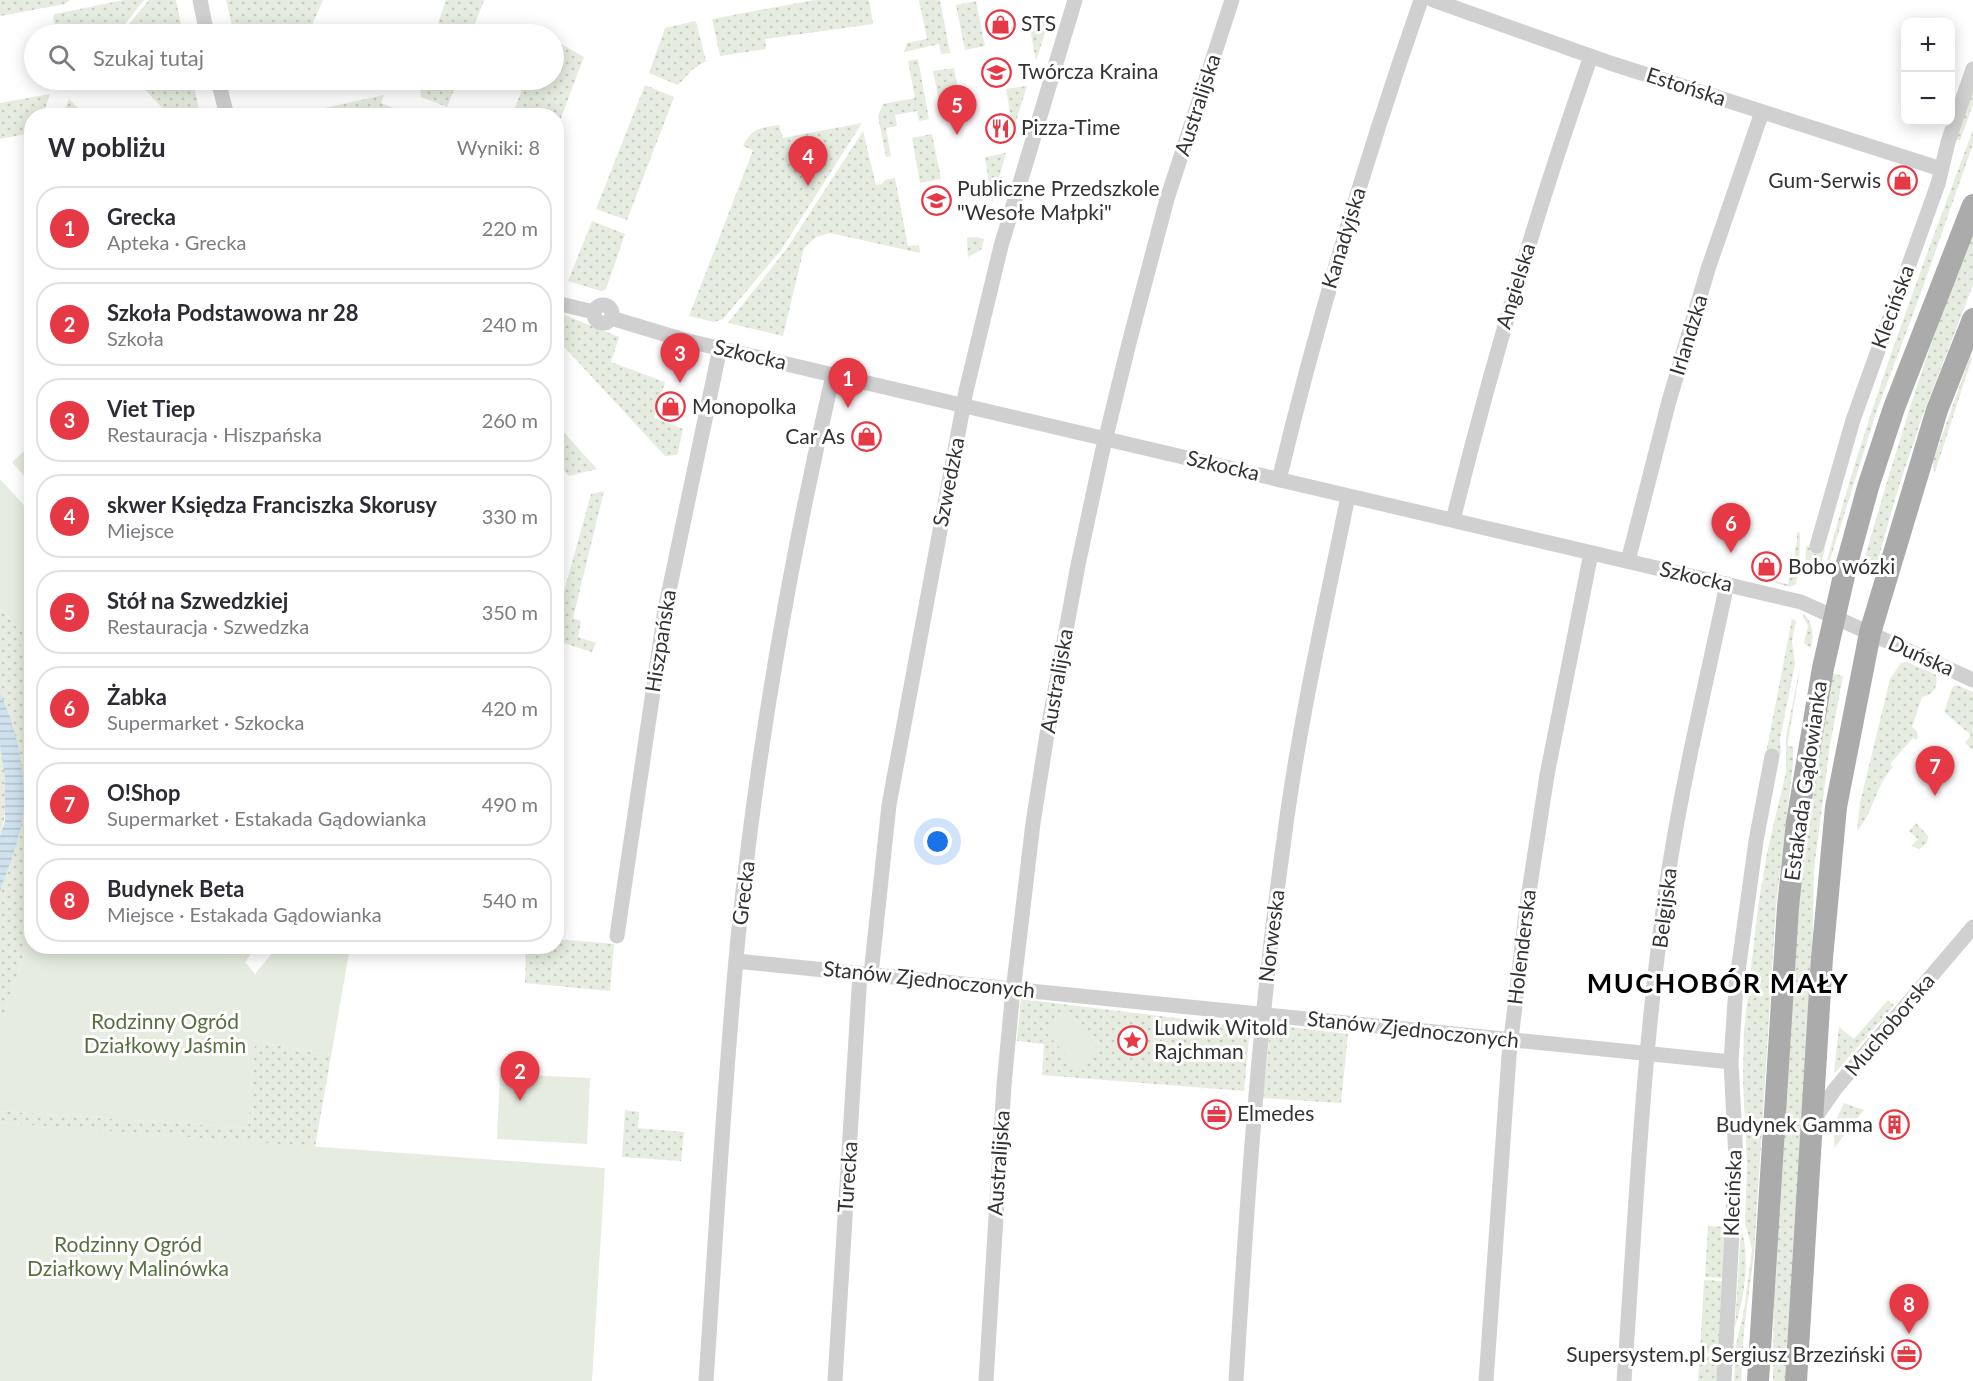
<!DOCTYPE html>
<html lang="pl">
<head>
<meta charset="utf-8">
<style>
	:root { --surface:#fff; --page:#f7f7f7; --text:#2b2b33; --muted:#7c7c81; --line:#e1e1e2; --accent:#e63946 }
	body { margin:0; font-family:Lato,sans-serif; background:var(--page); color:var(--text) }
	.controls { position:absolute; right:18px; top:18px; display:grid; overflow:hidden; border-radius:12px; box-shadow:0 3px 15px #0003 }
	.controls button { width:54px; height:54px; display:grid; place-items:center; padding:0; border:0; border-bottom:2px solid var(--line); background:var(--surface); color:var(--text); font:30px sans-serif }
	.you { position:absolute; left:938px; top:842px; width:21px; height:21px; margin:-15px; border:4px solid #fff; border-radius:50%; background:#1a73e8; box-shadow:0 0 0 9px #1a73e833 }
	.badge { display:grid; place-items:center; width:39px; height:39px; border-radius:50%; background:var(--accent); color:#fff; font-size:20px; font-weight:700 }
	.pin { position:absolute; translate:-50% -50px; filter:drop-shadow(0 2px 3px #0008) }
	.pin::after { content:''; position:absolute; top:32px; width:21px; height:18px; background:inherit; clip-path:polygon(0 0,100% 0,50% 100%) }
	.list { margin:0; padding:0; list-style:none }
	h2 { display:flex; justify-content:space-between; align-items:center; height:78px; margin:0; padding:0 24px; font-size:26px }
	h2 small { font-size:20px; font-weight:400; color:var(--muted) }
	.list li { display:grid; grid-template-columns:39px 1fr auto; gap:18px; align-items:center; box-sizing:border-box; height:84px; margin:0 12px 12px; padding:0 12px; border:2px solid var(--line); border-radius:24px }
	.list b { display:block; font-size:22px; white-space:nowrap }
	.list p { margin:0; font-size:20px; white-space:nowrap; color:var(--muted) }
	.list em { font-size:20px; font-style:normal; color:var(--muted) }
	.icon { flex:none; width:33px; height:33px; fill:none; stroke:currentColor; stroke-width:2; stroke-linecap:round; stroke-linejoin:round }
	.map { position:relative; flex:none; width:1973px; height:1381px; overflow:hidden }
	.search { position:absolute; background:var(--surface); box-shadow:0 3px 15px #0003; left:24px; top:24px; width:540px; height:66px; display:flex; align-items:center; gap:15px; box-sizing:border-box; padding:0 21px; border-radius:33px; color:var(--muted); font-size:22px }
	.panel { position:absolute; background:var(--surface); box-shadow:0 3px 15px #0003; left:24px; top:108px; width:540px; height:846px; border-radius:24px }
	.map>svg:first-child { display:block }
	.grass { fill:url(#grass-dots) }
	.garden { fill:#e6ecdf }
	.water { fill:url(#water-rules) }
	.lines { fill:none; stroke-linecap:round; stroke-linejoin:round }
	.minor { stroke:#d0d0d0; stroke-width:15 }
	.primary { stroke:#ababab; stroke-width:22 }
	.labels { text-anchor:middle; stroke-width:6; stroke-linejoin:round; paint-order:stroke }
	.poi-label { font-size:21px; fill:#333; stroke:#fff; text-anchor:start }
	.street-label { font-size:21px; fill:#333; stroke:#fff }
	.park-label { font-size:21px; fill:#56703f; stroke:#fff }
	.district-label { font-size:27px; font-weight:bold; letter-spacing:1.5px; fill:#000; stroke:#fff }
</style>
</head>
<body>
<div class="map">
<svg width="1973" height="1381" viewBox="0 0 1973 1381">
	<defs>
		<pattern id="grass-dots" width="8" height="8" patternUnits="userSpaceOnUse" patternTransform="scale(1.5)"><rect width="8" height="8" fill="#e6ecdf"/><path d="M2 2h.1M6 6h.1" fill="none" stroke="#c6cbc0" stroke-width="1.8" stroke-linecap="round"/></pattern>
		<pattern id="water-rules" width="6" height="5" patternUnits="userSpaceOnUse" patternTransform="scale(1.5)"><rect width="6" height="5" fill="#cfe2ee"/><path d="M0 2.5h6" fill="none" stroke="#b2c2cd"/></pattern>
	</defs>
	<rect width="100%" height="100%" fill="#fff"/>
	<path class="grass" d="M0,0H70L65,4L0,16Z
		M124,0H144L117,34H80L61,27L57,34L53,17L55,14Z
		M149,0H176L183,34H121Z
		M226,0H323L308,34H234Z
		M446,0H484L471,34L438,23Z
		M814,0H869L873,24L765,39L766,49L720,56L712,19Z
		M919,0H940L950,53L941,54L939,44L904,52L907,43L927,39Z
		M976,1L985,46L965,50L956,5Z
		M1049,20L1036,61L1029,24Z
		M696,21L706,61L693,69L678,85L649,73L665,28Z
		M554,40L584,57L557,128L556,116L512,115L526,80H554Z
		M918,59L929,119L919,121L917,111L895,115L897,126L886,128L891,156L886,157L878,116L883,104L915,98L908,61Z
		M954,68L962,113L942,116L933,71Z
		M136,80H193L200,115H169Z
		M401,80H458L447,107L421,97L420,87Z
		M645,85L674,97L627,220L596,209Z
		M1027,86L1013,131L1006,89Z
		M1973,92V105L1960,140H1956Z
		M50,94L43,115L32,116L31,133L0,139V103Z
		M384,95L381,103L409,114L408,115H311V111Z
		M69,99L85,115H63Z
		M862,123L781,250L723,319L714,322L689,316L753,150L743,146C752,128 760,128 779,125L783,138Z
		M1973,130V144L1918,301L1877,410L1829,563L1827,561C1866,414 1920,272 1973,130Z
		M863,131L876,185L882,184L885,180L895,178L908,246L919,245L920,253L830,233L816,237L804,248L783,336L728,323L788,247Z
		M932,134L941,179L920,183L912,138Z
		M1006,153L992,202L985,157Z
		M592,221L625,234L606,289L601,291L568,281Z
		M1973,233V285L1922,417L1897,492L1874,574L1861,570C1894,458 1928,341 1973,233Z
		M976,237L984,239L981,250L968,257L967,238Z
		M557,312L619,337L611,362L665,382L654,418L683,429L677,455L665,456L557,339Z
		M1970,357L1972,358L1935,472L1933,468V461Z
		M557,425L597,469L569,476L557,461Z
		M604,491L573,618L581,621L578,637L596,643L592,652L557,641V617L591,494Z
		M1797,532L1800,533L1799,569L1796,584L1790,587L1775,583L1774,581L1788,584L1797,541Z
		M1806,546L1825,549L1820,566L1805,577Z
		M0,609L23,633L20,642L32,660L31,932L0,1028V891L17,841L23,814L21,770L16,744L11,723L0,694Z
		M1804,614C1813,624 1814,635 1811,648L1804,643L1808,626L1803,617Z
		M1792,619L1796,621L1792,641L1795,664L1780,739L1781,754L1779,756L1766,753Z
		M1907,662L1936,675C1938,688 1934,694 1922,697L1912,727L1917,731L1918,737L1916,740L1913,738L1890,764L1893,767C1875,786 1873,814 1857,831L1860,803L1890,679L1901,663Z
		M1801,663L1788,742V746L1793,747V764L1776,906L1754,1254L1744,1330L1741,1381H1734L1736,1345L1744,1310L1752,1249L1745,1223L1747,1165L1743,1080L1744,1030L1758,907L1767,853L1786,772V736Z
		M1830,673L1843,676L1830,745L1814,869L1812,970L1787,1381H1773L1774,1277L1797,888Z
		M1956,685L1973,692V750L1965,743L1971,735L1944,712L1952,688Z
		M0,744C7,773 9,807 0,836Z
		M1916,823L1928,836L1927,843L1920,849L1911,846L1918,839L1909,831Z
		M557,939L614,944L610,991L525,983L526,947L556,946Z
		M1021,999L1250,1027L1244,1091L1042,1075L1044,1044L1017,1041Z
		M1888,1000L1894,1005L1836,1072H1834L1839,1027L1854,1039Z
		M1273,1025L1348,1034L1341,1103L1263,1098L1269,1039Z
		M255,1041L331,1056L315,1147L0,1123V1111L248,1128Z
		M1844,1103L1864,1110L1834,1148L1835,1122Z
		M625,1110L639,1112L638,1128L684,1132L681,1161L622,1157Z
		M1708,1226L1723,1227L1726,1229L1723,1278L1705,1277Z
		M1741,1228C1751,1259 1744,1297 1735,1328Z
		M1704,1280L1723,1281L1718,1354L1700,1352Z
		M1700,1356L1718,1357L1717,1381H1698Z"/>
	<path class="garden" d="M31,445V484L12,462Z
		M0,479L31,513V660L19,642L23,633L0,609Z
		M31,932L32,946L256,947L245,962L255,974L277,947H350L331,1056L255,1041L248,1128L0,1111V1028Z
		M1065,1013L1098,1049L1077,1068L1045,1031Z
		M500,1074L590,1078L587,1144L497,1139Z
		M0,1123L605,1168L592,1381H0Z"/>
	<path class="water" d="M0,694C17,726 27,780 23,815C19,841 9,866 0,891V836L5,821V777L0,744Z"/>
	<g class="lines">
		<path class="minor" d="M200,0L207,34
			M1433,0L1610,63L1941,169
			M218,80L227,116
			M556,303L594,312
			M594 314a9 9 0 1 1 18 0a9 9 0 1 1-18 0Z
			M611,318L684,340L1801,602L1973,680
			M1279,480C1318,317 1366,158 1421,0
			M1453,520C1492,363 1537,209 1591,56
			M1817,546L1853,420L1938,184L1948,142L1973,69
			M1628,561L1669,401L1708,269L1762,112
			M617,936L665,610L720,348
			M736,961L1731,1062
			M871,974L889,805L966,391L1001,246L1075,0
			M1815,1118L1835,1089L1973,927
			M706,1381C716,1233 724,1085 738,938C757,749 790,560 833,375
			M835,1381L860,973
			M986,1381L1004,1085L1012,1000L1033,823L1047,734L1078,565L1102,453L1129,343L1167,199L1232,0
			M1236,1381C1247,1200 1259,1019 1284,839C1299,723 1325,610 1348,496
			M1486,1381L1509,1056L1527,905L1547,775L1591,553
			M1624,1381C1636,1211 1643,1038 1669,869C1684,773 1707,679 1727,584
			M1724,1381L1736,1159L1731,1062L1736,986L1756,841L1772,756"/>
		<path class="primary" d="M1758,1381L1788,907L1797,822L1823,668L1846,567L1868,487L1894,408L1973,205
			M1796,1381L1822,958L1836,807L1870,633L1937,410L1973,319"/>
	</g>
	<defs>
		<symbol id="shop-ring" viewBox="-11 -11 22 22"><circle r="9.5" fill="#fff" stroke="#e63946" stroke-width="1.5"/><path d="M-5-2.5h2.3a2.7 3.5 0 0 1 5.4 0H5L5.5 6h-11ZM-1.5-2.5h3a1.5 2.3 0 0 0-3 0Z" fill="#e63946"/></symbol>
		<symbol id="school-ring" viewBox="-11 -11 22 22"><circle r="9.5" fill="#fff" stroke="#e63946" stroke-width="1.5"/><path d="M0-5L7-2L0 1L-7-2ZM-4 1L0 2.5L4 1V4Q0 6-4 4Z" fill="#e63946"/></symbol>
		<symbol id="restaurant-ring" viewBox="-11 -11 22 22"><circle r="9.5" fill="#fff" stroke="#e63946" stroke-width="1.5"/><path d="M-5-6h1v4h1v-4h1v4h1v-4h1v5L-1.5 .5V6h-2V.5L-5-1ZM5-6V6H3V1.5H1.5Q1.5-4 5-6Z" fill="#e63946"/></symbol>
		<symbol id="sight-ring" viewBox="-11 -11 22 22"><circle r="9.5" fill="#fff" stroke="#e63946" stroke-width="1.5"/><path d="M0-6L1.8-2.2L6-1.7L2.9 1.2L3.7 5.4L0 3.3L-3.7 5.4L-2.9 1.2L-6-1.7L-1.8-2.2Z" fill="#e63946"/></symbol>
		<symbol id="office-ring" viewBox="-11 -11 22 22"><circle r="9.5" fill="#fff" stroke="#e63946" stroke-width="1.5"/><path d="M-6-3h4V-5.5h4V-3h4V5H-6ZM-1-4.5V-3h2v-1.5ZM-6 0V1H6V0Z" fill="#e63946"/></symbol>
		<symbol id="building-ring" viewBox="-11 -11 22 22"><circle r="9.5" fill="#fff" stroke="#e63946" stroke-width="1.5"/><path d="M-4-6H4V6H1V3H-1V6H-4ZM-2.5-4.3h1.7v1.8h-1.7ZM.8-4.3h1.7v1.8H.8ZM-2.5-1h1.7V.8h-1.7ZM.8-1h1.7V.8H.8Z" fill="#e63946"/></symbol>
	</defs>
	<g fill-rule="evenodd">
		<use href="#shop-ring" x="984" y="8" width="33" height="33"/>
		<use href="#school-ring" x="980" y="56" width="33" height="33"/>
		<use href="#restaurant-ring" x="984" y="112" width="33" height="33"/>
		<use href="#shop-ring" x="1886" y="164" width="33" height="33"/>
		<use href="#school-ring" x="920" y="184" width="33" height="33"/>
		<use href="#shop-ring" x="654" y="390" width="33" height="33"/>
		<use href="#shop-ring" x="850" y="420" width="33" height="33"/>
		<use href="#shop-ring" x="1750" y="550" width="33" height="33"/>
		<use href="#sight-ring" x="1116" y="1024" width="33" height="33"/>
		<use href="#office-ring" x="1200" y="1098" width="33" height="33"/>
		<use href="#building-ring" x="1878" y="1108" width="33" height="33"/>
		<use href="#office-ring" x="1890" y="1338" width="33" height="33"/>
	</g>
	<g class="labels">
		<g class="poi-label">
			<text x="1021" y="31">STS</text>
			<text x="1018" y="79">Twórcza Kraina</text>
			<text x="1021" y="135">Pizza-Time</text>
			<text x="1881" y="188" text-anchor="end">Gum-Serwis</text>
			<text x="957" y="196">Publiczne Przedszkole<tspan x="957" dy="24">"Wesołe Małpki"</tspan></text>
			<text x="692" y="414">Monopolka</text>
			<text x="845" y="444" text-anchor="end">Car As</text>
			<text x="1788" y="574">Bobo wózki</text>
			<text x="1154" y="1035">Ludwik Witold<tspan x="1154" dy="24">Rajchman</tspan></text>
			<text x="1237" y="1121">Elmedes</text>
			<text x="1873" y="1132" text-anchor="end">Budynek Gamma</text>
			<text x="1885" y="1362" text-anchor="end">Supersystem.pl Sergiusz Brzeziński</text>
		</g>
		<g class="street-label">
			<text transform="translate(1686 87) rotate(18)" y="7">Estońska</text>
			<text transform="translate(1198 105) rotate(-72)" y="7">Australijska</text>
			<text transform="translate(1344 238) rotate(-73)" y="7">Kanadyjska</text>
			<text transform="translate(1516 286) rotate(-73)" y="7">Angielska</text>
			<text transform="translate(1893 307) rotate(-70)" y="7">Klecińska</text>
			<text transform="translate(1689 335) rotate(-73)" y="7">Irlandzka</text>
			<text transform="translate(750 355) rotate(13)" y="7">Szkocka</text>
			<text transform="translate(1223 466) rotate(13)" y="7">Szkocka</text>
			<text transform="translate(949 482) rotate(-79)" y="7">Szwedzka</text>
			<text transform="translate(1696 577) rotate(13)" y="7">Szkocka</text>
			<text transform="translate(661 641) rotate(-81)" y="7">Hiszpańska</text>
			<text transform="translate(1921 656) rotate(24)" y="7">Duńska</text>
			<text transform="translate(1057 681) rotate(-80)" y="7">Australijska</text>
			<text transform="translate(1806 781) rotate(-82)" y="7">Estakada Gądowianka</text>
			<text transform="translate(744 893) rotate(-83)" y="7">Grecka</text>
			<text transform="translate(1665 908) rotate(-83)" y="7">Belgijska</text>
			<text transform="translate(1272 936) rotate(-83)" y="7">Norweska</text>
			<text transform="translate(1522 947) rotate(-83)" y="7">Holenderska</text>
			<text transform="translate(929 980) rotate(6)" y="7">Stanów Zjednoczonych</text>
			<text transform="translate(1890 1025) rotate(-50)" y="7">Muchoborska</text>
			<text transform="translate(1413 1030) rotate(6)" y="7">Stanów Zjednoczonych</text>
			<text transform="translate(999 1163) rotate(-86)" y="7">Australijska</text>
			<text transform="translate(848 1177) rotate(-86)" y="7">Turecka</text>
			<text transform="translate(1733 1193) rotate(-88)" y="7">Klecińska</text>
		</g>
		<g class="park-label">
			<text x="165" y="1029">Rodzinny Ogród<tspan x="165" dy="24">Działkowy Jaśmin</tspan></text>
			<text x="128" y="1252">Rodzinny Ogród<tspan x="128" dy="24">Działkowy Malinówka</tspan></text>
		</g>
		<g class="district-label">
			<text x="1718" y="993">MUCHOBÓR MAŁY</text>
		</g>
	</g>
</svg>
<div class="controls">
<button>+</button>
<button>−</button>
</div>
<div class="you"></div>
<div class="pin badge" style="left:848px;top:408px">1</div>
<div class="pin badge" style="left:520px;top:1101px">2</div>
<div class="pin badge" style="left:680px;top:383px">3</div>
<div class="pin badge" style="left:808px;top:186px">4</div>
<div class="pin badge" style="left:957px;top:135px">5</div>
<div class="pin badge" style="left:1731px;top:553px">6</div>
<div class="pin badge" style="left:1935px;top:796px">7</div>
<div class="pin badge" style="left:1909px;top:1334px">8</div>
<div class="search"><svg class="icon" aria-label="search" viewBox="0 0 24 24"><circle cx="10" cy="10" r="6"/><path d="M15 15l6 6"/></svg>Szukaj tutaj</div>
<section class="panel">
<h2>W pobliżu<small>Wyniki: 8</small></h2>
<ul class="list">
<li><span class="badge">1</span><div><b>Grecka</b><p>Apteka · Grecka</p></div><em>220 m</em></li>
<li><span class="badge">2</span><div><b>Szkoła Podstawowa nr 28</b><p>Szkoła</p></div><em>240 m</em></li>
<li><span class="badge">3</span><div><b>Viet Tiep</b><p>Restauracja · Hiszpańska</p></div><em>260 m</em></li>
<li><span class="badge">4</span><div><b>skwer Księdza Franciszka Skorusy</b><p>Miejsce</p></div><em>330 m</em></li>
<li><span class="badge">5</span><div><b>Stół na Szwedzkiej</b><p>Restauracja · Szwedzka</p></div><em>350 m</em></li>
<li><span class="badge">6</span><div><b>Żabka</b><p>Supermarket · Szkocka</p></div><em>420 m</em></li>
<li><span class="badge">7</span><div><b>O!Shop</b><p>Supermarket · Estakada Gądowianka</p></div><em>490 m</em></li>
<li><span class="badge">8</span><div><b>Budynek Beta</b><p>Miejsce · Estakada Gądowianka</p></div><em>540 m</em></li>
</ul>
</section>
</div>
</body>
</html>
